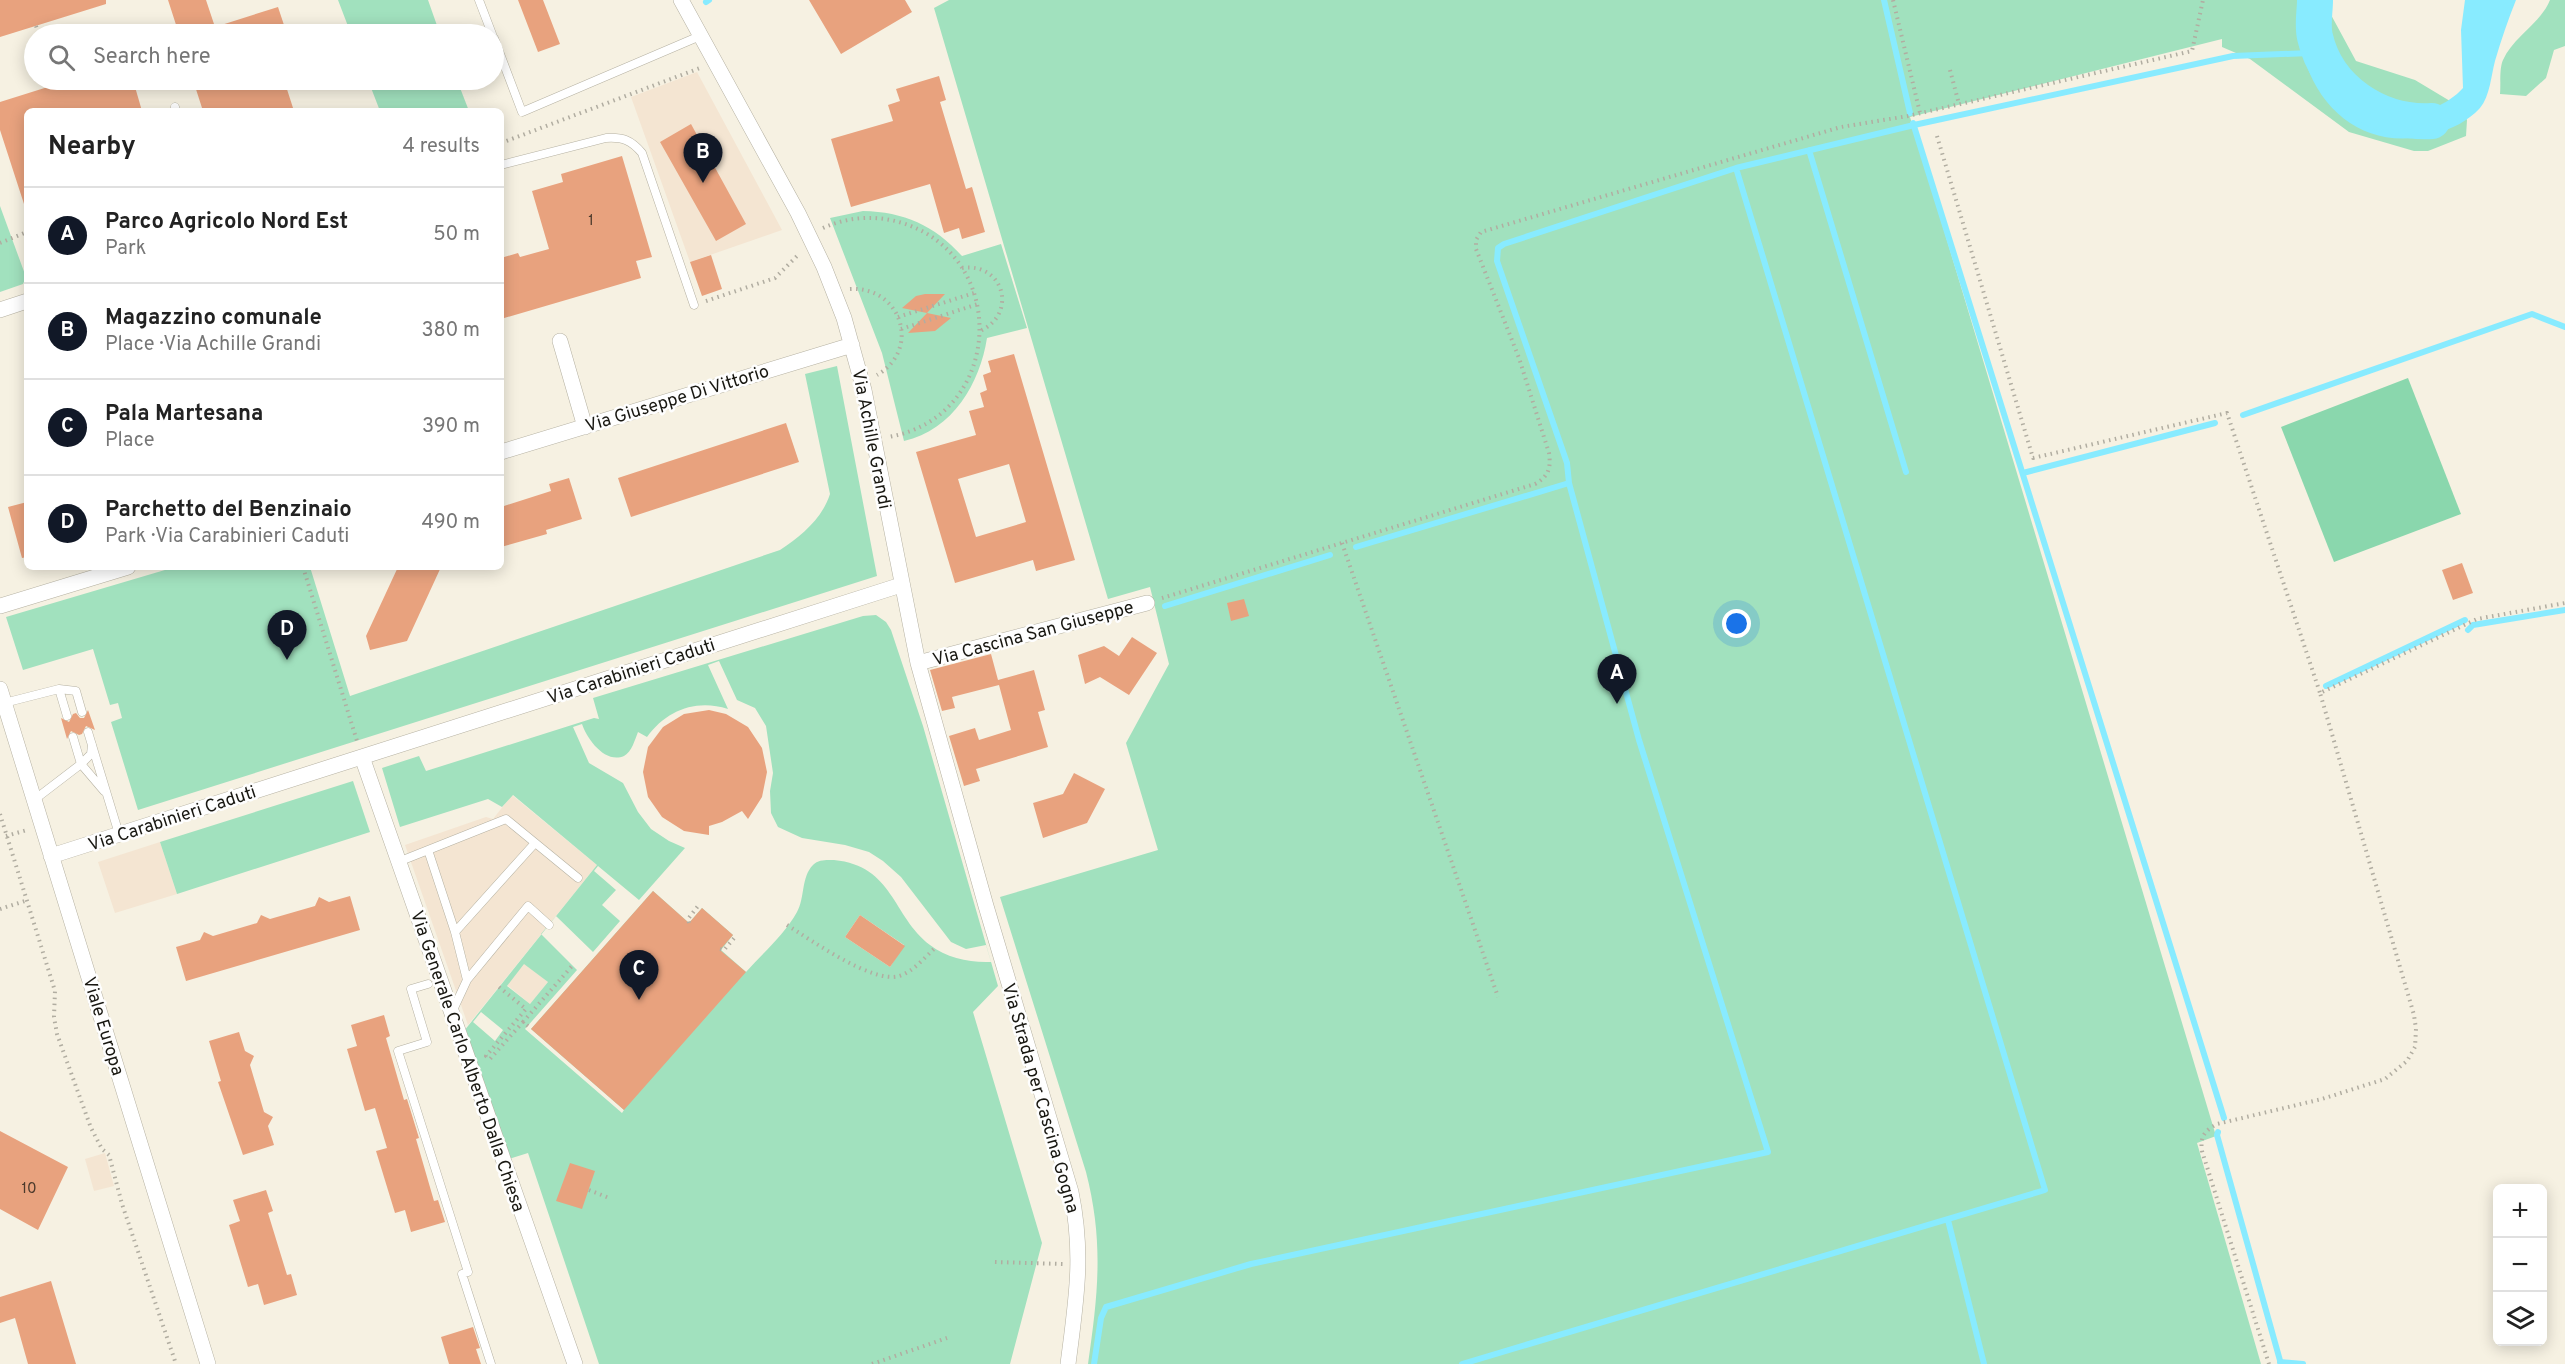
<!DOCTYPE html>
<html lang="en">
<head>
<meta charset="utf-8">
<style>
	:root { --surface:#fff; --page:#f2f2f2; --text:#222; --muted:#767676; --line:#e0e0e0; --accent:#111827 }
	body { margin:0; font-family:Overpass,sans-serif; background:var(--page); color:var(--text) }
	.controls { position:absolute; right:18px; bottom:18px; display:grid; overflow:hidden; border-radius:9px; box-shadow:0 3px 15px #0003 }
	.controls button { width:54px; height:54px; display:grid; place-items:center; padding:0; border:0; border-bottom:2px solid var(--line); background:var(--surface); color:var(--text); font:30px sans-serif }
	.you { position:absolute; left:1737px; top:624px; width:21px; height:21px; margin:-15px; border:4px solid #fff; border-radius:50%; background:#1a73e8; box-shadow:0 0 0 9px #1a73e833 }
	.badge { display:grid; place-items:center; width:39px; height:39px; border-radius:50%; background:var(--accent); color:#fff; font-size:20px; font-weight:700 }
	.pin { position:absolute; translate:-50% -50px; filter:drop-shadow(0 2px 3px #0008) }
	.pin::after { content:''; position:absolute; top:32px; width:21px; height:18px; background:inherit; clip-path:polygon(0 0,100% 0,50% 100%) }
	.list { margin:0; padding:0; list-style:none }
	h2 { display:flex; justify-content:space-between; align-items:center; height:78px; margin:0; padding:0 24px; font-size:26px }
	h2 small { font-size:20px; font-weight:400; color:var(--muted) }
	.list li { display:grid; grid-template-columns:39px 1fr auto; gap:18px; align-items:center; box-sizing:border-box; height:96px; padding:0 24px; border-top:2px solid var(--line) }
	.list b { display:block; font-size:22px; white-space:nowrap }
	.list p { margin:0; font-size:20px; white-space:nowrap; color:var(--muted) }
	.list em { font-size:20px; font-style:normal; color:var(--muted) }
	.icon { flex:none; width:33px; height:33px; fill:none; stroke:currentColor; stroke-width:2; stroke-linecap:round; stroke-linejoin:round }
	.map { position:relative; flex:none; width:2565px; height:1364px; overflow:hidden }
	.search { position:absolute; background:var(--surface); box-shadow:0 3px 15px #0003; left:24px; top:24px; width:480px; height:66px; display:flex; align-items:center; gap:15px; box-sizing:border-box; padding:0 21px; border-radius:33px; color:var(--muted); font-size:22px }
	.panel { position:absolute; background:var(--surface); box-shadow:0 3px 15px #0003; left:24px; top:108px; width:480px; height:462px; border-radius:9px }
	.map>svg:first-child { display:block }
	.industrial { fill:#f4e5d2 }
	.green { fill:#a1e1be; fill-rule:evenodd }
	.forest { fill:#8ad7ad }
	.water { fill:#88ebff }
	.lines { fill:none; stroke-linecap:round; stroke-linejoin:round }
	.stream { stroke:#88ebff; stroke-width:6 }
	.river { stroke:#88ebff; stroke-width:36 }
	.building { fill:#e8a27e; fill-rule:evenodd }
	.lane-casing { stroke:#b5b1a2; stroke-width:9 }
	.street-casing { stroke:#b5b1a2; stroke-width:16 }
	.path { stroke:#b1ada1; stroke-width:4; stroke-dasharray:1.5 4.5; stroke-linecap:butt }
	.lane { stroke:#fff; stroke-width:8 }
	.street { stroke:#fff; stroke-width:15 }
	.labels { text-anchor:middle; stroke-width:5; stroke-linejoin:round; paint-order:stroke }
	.number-label { font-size:15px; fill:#4c3a2c }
	.street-label { font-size:18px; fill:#181711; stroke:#fefefe }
</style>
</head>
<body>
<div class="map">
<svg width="2565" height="1364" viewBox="0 0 2565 1364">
	<rect width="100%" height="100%" fill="#f6f1e2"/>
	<path class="industrial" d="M697,72L782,230L690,262L631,97Z
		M512,795L597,865L468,1025L405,845L486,817L493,819Z
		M160,842L177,894L115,913L98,862Z
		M524,963L548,982L530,1004L507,985Z
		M105,1153L114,1186L94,1191L85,1159Z"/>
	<path class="green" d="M338,0H428L440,34H351Z
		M949,0H2323L2356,61L2415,80L2460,107L2467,120L2466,136L2428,151H2414L2349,132L2250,59L2222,47V39L1910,117L2216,1136L2197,1143L2261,1364H1088C1098,1294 1104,1242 1086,1172L1000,897L1158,850L1126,743L1169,664L1150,587L1108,599L934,8Z
		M2550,0H2565V46L2554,50L2546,78L2526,96L2500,94C2501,84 2499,69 2503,60C2513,37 2541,23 2550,0Z
		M368,80H457L469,111H380Z
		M0,206L26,277L23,284L0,292Z
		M863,211C904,212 934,225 962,256L1001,244L1027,328L987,338C980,383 953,430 904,441L882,353L830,218Z
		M837,366L877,576L138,810L111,722L122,718L118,703L110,705L93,649L23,670L6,617L175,567H310L350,696L780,550C801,536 822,519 830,494L805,374Z
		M876,615L886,622L891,630L923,726L998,986L973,1012L1042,1243L1010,1364H599L528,1153L506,1160L464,1031L597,865L513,795L502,807L488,799L400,827L382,768L419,756L426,771L594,718L599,719L593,698L863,616ZM719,661L737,700L755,708L766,726L773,773L770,791L771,813L778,827L802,838L845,845L869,852L883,861L901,877L951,942L966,949L986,945L991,962C970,963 947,958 930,945C892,916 894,866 834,860C827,860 819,859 813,865C801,877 805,898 797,912C785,934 763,953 746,972L721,950L733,935L702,908L689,923L653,891L531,1029L624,1110L622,1113L525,1029L577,970L541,934L556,916L593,952L620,921L602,905L616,890L594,871L598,866L639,900L685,848L669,841L651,829L638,812L623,783L589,763L573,727L582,724C587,739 605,764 624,756C632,752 635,739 638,732L647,737C667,710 696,699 728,709L708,665ZM860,915L904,945L890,967L845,937ZM524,964L548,982L530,1004L507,986ZM481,1012L503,1030L495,1041L473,1022Z
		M353,781L370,832L177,894L160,842Z"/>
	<path class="forest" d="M2408,378L2461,514L2334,562L2281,427Z"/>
	<path class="water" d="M2307,0H2330C2330,23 2327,52 2335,73C2355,124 2430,125 2463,88L2461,30L2465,0H2516C2508,20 2501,40 2495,61C2491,76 2490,96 2480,108C2468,121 2452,129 2436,133C2378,152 2326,121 2306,64C2299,42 2305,22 2307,0Z"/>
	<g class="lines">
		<path class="stream" d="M1884,0L1910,113
			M706,2L709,0
			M1913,123L2224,1118
			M1809,150L1906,472
			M2243,415L2532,314L2565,327
			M2023,473L2215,423
			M1356,547L1569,483
			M1165,606L1330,555
			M2468,630L2473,625L2565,610
			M2326,686L2465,620
			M2218,1132L2217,1135L2281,1364
			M1948,1220L1984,1364
			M2280,1362L2303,1364
			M1094,1364L1101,1318L1106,1307L1251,1264L1768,1152L1639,740L1569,483L1567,463L1497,261L1498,248L1504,244L1736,168L1914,125L2233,56L2310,53
			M1462,1364L2045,1190L1736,168"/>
		<path class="river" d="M2315,0C2315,12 2312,25 2315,37C2327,90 2379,124 2432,121"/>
	</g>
	<path class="building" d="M0,0H106V4L0,37Z
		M168,0H206L215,27L278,7L287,34H179Z
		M518,0H543L560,44L538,52Z
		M809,0H905L912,12L841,54Z
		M939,76L946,100L940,102L966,189L972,187L985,232L962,239L959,228L944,233L930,184L851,207L831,139L893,121L888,105L900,101L896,89Z
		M70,80H133L142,111H27V203L24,204L0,130V102Z
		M193,80H284L294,111H203Z
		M691,124L746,224L716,241L660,142Z
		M622,156L652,257L636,261L641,278L501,319V258L518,253L520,257L549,249L532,191L563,182L561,174Z
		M711,255L722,289L702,296L690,262Z
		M925,294H945L927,313L902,308L916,296Z
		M927,313L951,318L935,331L908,333Z
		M1014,354L1075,560L1036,571L1033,560L955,583L916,452L976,435L969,411L984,407L980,393L987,390L983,375L991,372L988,361ZM1009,464L1026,522L976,537L958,479Z
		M786,423L799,462L631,517L618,478Z
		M569,478L582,519L546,530L547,534L501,547V507L551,491L549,484Z
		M27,502V557L22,558L8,507Z
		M2462,563L2473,593L2453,600L2442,570Z
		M398,567H441L407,641L370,650L366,636Z
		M1244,599L1249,616L1231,621L1227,603Z
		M1132,637L1157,653L1129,695L1100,677L1085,684L1078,655L1104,646L1119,656Z
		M991,654L998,680L1034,670L1045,710L1038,712L1048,747L976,769L980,781L964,786L949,736L975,728L979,740L1011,730L999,685L952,697L955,708L942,711L930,670Z
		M88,710L95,730L86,726L82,734L79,735L71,731L67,739L61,718L69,722L73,714L76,713L80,718H84Z
		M709,710L726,714L748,727L762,748L767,772L762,797L748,819L742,811L722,822L709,826V835L684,831L662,817L648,797L643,772L648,747L663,727L684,714Z
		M1074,773L1105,789L1087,823L1043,838L1033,803L1063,794Z
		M653,891L689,923L702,908L733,935L720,950L746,972L624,1110L531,1029Z
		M350,896L360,930L186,981L176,947L200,940L204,932L213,936L257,923L261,915L270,919L315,906L319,897L329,902Z
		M860,915L905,946L890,967L845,937Z
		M384,1015L390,1036L386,1038L404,1100L407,1099L419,1138L416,1139L434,1201L438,1200L445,1222L411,1232L405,1210L395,1213L376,1151L387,1148L375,1108L365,1111L347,1049L357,1046L351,1025Z
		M239,1032L245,1051L254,1056L250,1065L264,1112L273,1117L268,1126L274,1145L243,1155L218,1082L221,1081L209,1041Z
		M0,1131L68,1167L38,1230L0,1209Z
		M570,1163L595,1171L582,1209L556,1201Z
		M266,1190L273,1211L268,1213L287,1275L291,1274L297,1295L264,1305L258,1284L248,1287L229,1225L240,1221L233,1200Z
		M51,1281L76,1364H28L15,1318L0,1323V1297Z
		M473,1327L480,1348L476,1349L481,1364H449L441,1337Z"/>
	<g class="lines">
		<defs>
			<path id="lane" d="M479,0L492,34
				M494,38L522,112L700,36
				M175,107L176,111
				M501,165L606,138C623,137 631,140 642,153L694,305
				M59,689L76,691L82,712
				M4,703L59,689L67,716
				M88,732L119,834
				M73,737L81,764L104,791
				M34,800L81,764L91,754L92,745
				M428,850L455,932L467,980L453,1010
				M398,862L506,819L578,878
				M455,932L535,843
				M467,980L528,906L549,925
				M428,984L411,989L427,1042L398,1051L468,1272L462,1274L491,1364"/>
			<path id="street" d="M681,0L798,213L824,267L844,318L864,390L918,663L986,906L1071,1192C1084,1255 1076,1301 1068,1364
				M0,310L27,301
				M560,341L585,427
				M501,452L852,345
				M0,606L128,567
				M918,663L1147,603
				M0,689L208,1364
				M362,757L575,1364
				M51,856L901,585"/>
		</defs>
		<use href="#lane" class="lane-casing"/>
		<use href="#street" class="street-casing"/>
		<path class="path" d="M1893,0L1920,113
			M36,26L39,34
			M1950,70L1959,104
			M53,80L55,84
			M1937,136L2033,458L2227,413L2320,693
			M501,143L700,68
			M823,228C847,217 874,215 899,222C1012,254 1004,418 888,437
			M0,243L27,232
			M962,268C1004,262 1018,314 980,331
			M850,289C901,286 922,349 877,375
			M706,301L775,278L799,254
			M898,317L974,293
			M901,329L978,304
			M1342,543L1498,997
			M303,567L357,741
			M1162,598L1535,484C1549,476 1551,468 1549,453L1519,358L1476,249V240L1481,232L1841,127L1908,116L2192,51L2203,0
			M0,814L55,991L54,1017L57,1034L91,1128L102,1149L109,1155L122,1204L176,1364
			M6,836L27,830
			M0,909L25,901
			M689,923L688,919L698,906
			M787,925C811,940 873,984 899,976C913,972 924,958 935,948
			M720,949L724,950L735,937
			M499,987L526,1009L486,1056L490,1059L523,1022L528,1026
			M523,1022L572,966
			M589,1190L609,1198
			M995,1262L1063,1264
			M872,1364L947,1338
			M2269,1364L2202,1151C2200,1137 2204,1131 2217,1124L2322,1099L2385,1079L2407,1061L2415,1047L2416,1029L2414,1015L2320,693L2477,619L2565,603"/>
		<use href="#lane" class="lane"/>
		<use href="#street" class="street"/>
	</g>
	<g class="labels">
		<g class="number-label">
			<text x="591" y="225">1</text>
			<text x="29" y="1193">10</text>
		</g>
		<g class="street-label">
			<text transform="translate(677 398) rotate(-17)" y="6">Via Giuseppe Di Vittorio</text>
			<text transform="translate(872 439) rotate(79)" y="6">Via Achille Grandi</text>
			<text transform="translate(1033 633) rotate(-15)" y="6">Via Cascina San Giuseppe</text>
			<text transform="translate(631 671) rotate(-18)" y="6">Via Carabinieri Caduti</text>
			<text transform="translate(172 818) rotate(-18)" y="6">Via Carabinieri Caduti</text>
			<text transform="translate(104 1026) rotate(73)" y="6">Viale Europa</text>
			<text transform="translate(468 1061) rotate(71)" y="6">Via Generale Carlo Alberto Dalla Chiesa</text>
			<text transform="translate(1041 1098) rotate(74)" y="6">Via Strada per Cascina Gogna</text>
		</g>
	</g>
</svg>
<div class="controls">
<button>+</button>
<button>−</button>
<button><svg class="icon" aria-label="layers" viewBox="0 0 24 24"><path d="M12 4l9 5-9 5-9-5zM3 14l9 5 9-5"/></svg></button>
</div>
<div class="you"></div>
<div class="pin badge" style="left:1617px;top:704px">A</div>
<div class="pin badge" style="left:703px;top:183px">B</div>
<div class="pin badge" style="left:639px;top:1000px">C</div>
<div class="pin badge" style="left:287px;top:660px">D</div>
<div class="search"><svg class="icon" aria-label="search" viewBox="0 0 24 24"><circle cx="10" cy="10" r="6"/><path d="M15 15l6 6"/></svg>Search here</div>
<section class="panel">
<h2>Nearby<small>4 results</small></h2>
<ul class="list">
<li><span class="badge">A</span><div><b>Parco Agricolo Nord Est</b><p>Park</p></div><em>50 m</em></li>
<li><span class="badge">B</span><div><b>Magazzino comunale</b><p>Place · Via Achille Grandi</p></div><em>380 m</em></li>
<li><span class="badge">C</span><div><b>Pala Martesana</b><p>Place</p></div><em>390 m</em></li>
<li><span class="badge">D</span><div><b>Parchetto del Benzinaio</b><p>Park · Via Carabinieri Caduti</p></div><em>490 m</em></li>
</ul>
</section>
</div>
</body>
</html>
